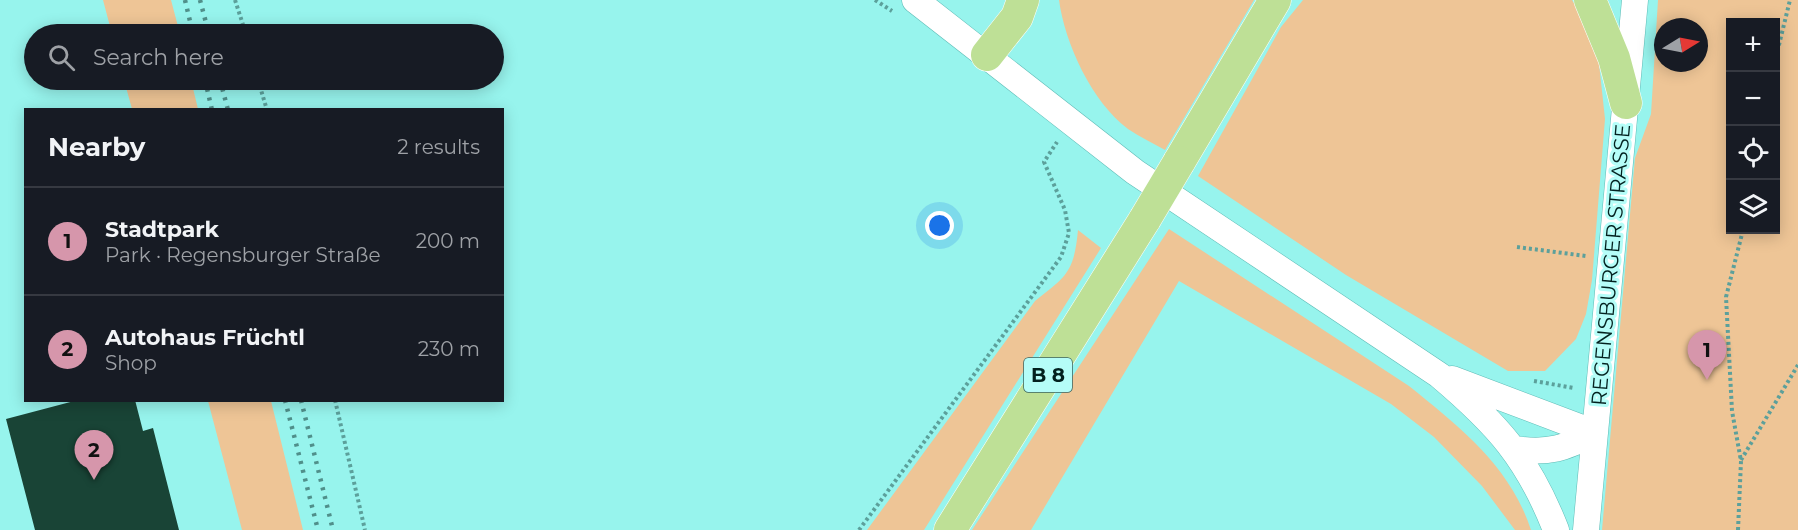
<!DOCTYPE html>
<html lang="en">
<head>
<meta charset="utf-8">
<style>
	:root { --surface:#171b24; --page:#242831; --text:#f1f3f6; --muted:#9ea1a6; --line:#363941; --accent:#d696ab }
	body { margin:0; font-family:Montserrat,sans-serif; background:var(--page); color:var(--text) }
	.controls { position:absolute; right:18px; top:18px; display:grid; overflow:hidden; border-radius:0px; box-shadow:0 3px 15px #0003 }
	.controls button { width:54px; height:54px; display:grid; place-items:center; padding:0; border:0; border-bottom:2px solid var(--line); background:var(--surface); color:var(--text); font:30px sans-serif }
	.compass { position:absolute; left:1654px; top:18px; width:54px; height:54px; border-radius:50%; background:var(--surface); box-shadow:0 3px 15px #0003; rotate:80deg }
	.you { position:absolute; left:940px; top:226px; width:21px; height:21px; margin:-15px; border:4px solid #fff; border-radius:50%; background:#1a73e8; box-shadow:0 0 0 9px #1a73e833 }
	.badge { display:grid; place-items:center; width:39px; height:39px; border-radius:50%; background:var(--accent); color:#111; font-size:20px; font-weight:700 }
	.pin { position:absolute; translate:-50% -50px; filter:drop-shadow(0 2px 3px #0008) }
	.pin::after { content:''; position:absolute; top:32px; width:21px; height:18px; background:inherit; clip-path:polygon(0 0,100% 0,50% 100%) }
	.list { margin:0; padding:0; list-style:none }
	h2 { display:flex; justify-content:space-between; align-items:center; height:78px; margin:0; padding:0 24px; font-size:26px }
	h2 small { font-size:20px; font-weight:400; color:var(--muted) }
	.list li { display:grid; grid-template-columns:39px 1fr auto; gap:18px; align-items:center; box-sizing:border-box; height:108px; padding:0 24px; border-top:2px solid var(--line) }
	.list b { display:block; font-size:22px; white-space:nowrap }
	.list p { margin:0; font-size:20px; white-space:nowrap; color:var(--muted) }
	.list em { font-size:20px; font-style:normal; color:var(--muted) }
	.icon { flex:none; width:33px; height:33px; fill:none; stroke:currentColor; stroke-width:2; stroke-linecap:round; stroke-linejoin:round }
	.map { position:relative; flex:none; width:1798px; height:530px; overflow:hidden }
	.search { position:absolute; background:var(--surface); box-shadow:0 3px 15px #0003; left:24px; top:24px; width:480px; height:66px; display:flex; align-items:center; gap:15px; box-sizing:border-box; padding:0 21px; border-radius:33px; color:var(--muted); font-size:22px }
	.panel { position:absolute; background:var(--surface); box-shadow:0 3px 15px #0003; left:24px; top:108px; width:480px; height:294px; border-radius:0px }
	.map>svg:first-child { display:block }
	.green { fill:#eec596; fill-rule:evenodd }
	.building { fill:#194436 }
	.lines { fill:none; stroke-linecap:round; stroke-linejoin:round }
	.minor-casing { stroke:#5ebbb6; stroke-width:27 }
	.major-casing { stroke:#fff; stroke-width:33 }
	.path { stroke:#5ca09b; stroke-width:4; stroke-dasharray:3 3; stroke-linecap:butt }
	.minor { stroke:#fff; stroke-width:26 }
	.major { stroke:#bee096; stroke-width:32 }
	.rail { stroke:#508f8a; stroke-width:4.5; stroke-dasharray:3 6; stroke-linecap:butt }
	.major-bridge-casing { stroke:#fff; stroke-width:33; stroke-linecap:butt }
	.major-bridge { stroke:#bee096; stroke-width:32 }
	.labels { text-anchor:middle; stroke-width:6; stroke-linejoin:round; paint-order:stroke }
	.shield { fill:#b5fdf8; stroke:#386360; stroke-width:1.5 }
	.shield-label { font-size:20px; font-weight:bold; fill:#03211f }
	.street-label { font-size:21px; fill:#03211f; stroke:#b5fdf8 }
</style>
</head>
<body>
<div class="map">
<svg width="1798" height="530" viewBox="0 0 1798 530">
	<rect width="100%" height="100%" fill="#97f4ed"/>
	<path class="green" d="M103,0H171L180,34H112Z
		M1059,0H1254L1165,150C1153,143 1140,137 1128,129C1092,102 1065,44 1059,0Z
		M1303,0H1572L1585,21L1598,54L1605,119L1592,280L1586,314L1576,339L1545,371H1508L1346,275L1198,176L1281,27Z
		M1658,0H1798V530H1602L1635,158L1651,114ZM1776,22V230H1730V22ZM1663,27H1699V63H1663Z
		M124,80H191L198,109H132Z
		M1169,229L1409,386C1460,427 1510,466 1531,530H1515L1482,486L1434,437L1391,404L1179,281L1031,530H972Z
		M1078,230L1101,248L924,530H867L1035,301C1067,276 1074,272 1078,230Z
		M208,401H271L303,530H242Z"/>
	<path class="building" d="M78,400H135L143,431L153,428L179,530H35L6,419Z"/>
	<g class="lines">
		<defs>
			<path id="minor" d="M915,0L1135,172L1439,375C1497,424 1528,458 1556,530
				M1452,379L1595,433
				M1514,449C1550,454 1564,448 1595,433
				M1586,530L1635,0"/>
			<path id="major" d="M1590,0L1614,58L1626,103
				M987,55L1017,17L1023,0
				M1179,162L1275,0
				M950,530L1145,219"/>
		</defs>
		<use href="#minor" class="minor-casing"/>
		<use href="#major" class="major-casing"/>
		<path class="path" d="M235,0L246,34
			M875,0L892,11
			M1776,57L1790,0
			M258,80L267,110
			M1517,247L1586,256
			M1534,381L1574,388
			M335,400L365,530
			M1741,460L1798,365
			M859,530L1061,257L1069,233L1065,210L1044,162L1057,142
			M1738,530L1741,461L1732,411L1726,297L1743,230"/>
		<use href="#minor" class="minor"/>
		<use href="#major" class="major"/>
		<path class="rail" d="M185,0L193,34
			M200,0L209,34
			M205,80L212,110
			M220,80L228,110
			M285,400L318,530
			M301,400L333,530"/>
		<defs>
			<path id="major-bridge" d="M1145,219L1179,162"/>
		</defs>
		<use href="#major-bridge" class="major-bridge-casing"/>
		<use href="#major-bridge" class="major-bridge"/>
	</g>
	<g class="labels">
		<rect class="shield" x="1024" y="358" width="48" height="34" rx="4.5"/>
		<g class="shield-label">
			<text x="1048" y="382">B 8</text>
		</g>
		<g class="street-label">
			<text transform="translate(1611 265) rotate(-85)" y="7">REGENSBURGER STRASSE</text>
		</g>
	</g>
</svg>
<div class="controls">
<button>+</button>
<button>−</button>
<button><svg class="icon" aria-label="locate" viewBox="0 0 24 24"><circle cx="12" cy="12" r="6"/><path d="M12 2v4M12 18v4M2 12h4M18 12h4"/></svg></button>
<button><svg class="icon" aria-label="layers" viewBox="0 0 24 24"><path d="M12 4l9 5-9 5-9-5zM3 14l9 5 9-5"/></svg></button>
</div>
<svg class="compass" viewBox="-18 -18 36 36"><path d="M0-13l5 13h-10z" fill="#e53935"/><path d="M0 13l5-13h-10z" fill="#9ea1a6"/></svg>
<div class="you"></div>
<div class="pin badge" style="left:1707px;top:380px">1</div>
<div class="pin badge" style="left:94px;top:480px">2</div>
<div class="search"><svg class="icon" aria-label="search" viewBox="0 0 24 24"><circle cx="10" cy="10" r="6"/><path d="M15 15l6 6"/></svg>Search here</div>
<section class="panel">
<h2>Nearby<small>2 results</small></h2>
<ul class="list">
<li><span class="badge">1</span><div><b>Stadtpark</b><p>Park · Regensburger Straße</p></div><em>200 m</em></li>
<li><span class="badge">2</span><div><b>Autohaus Früchtl</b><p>Shop</p></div><em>230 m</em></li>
</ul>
</section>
</div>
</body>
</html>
